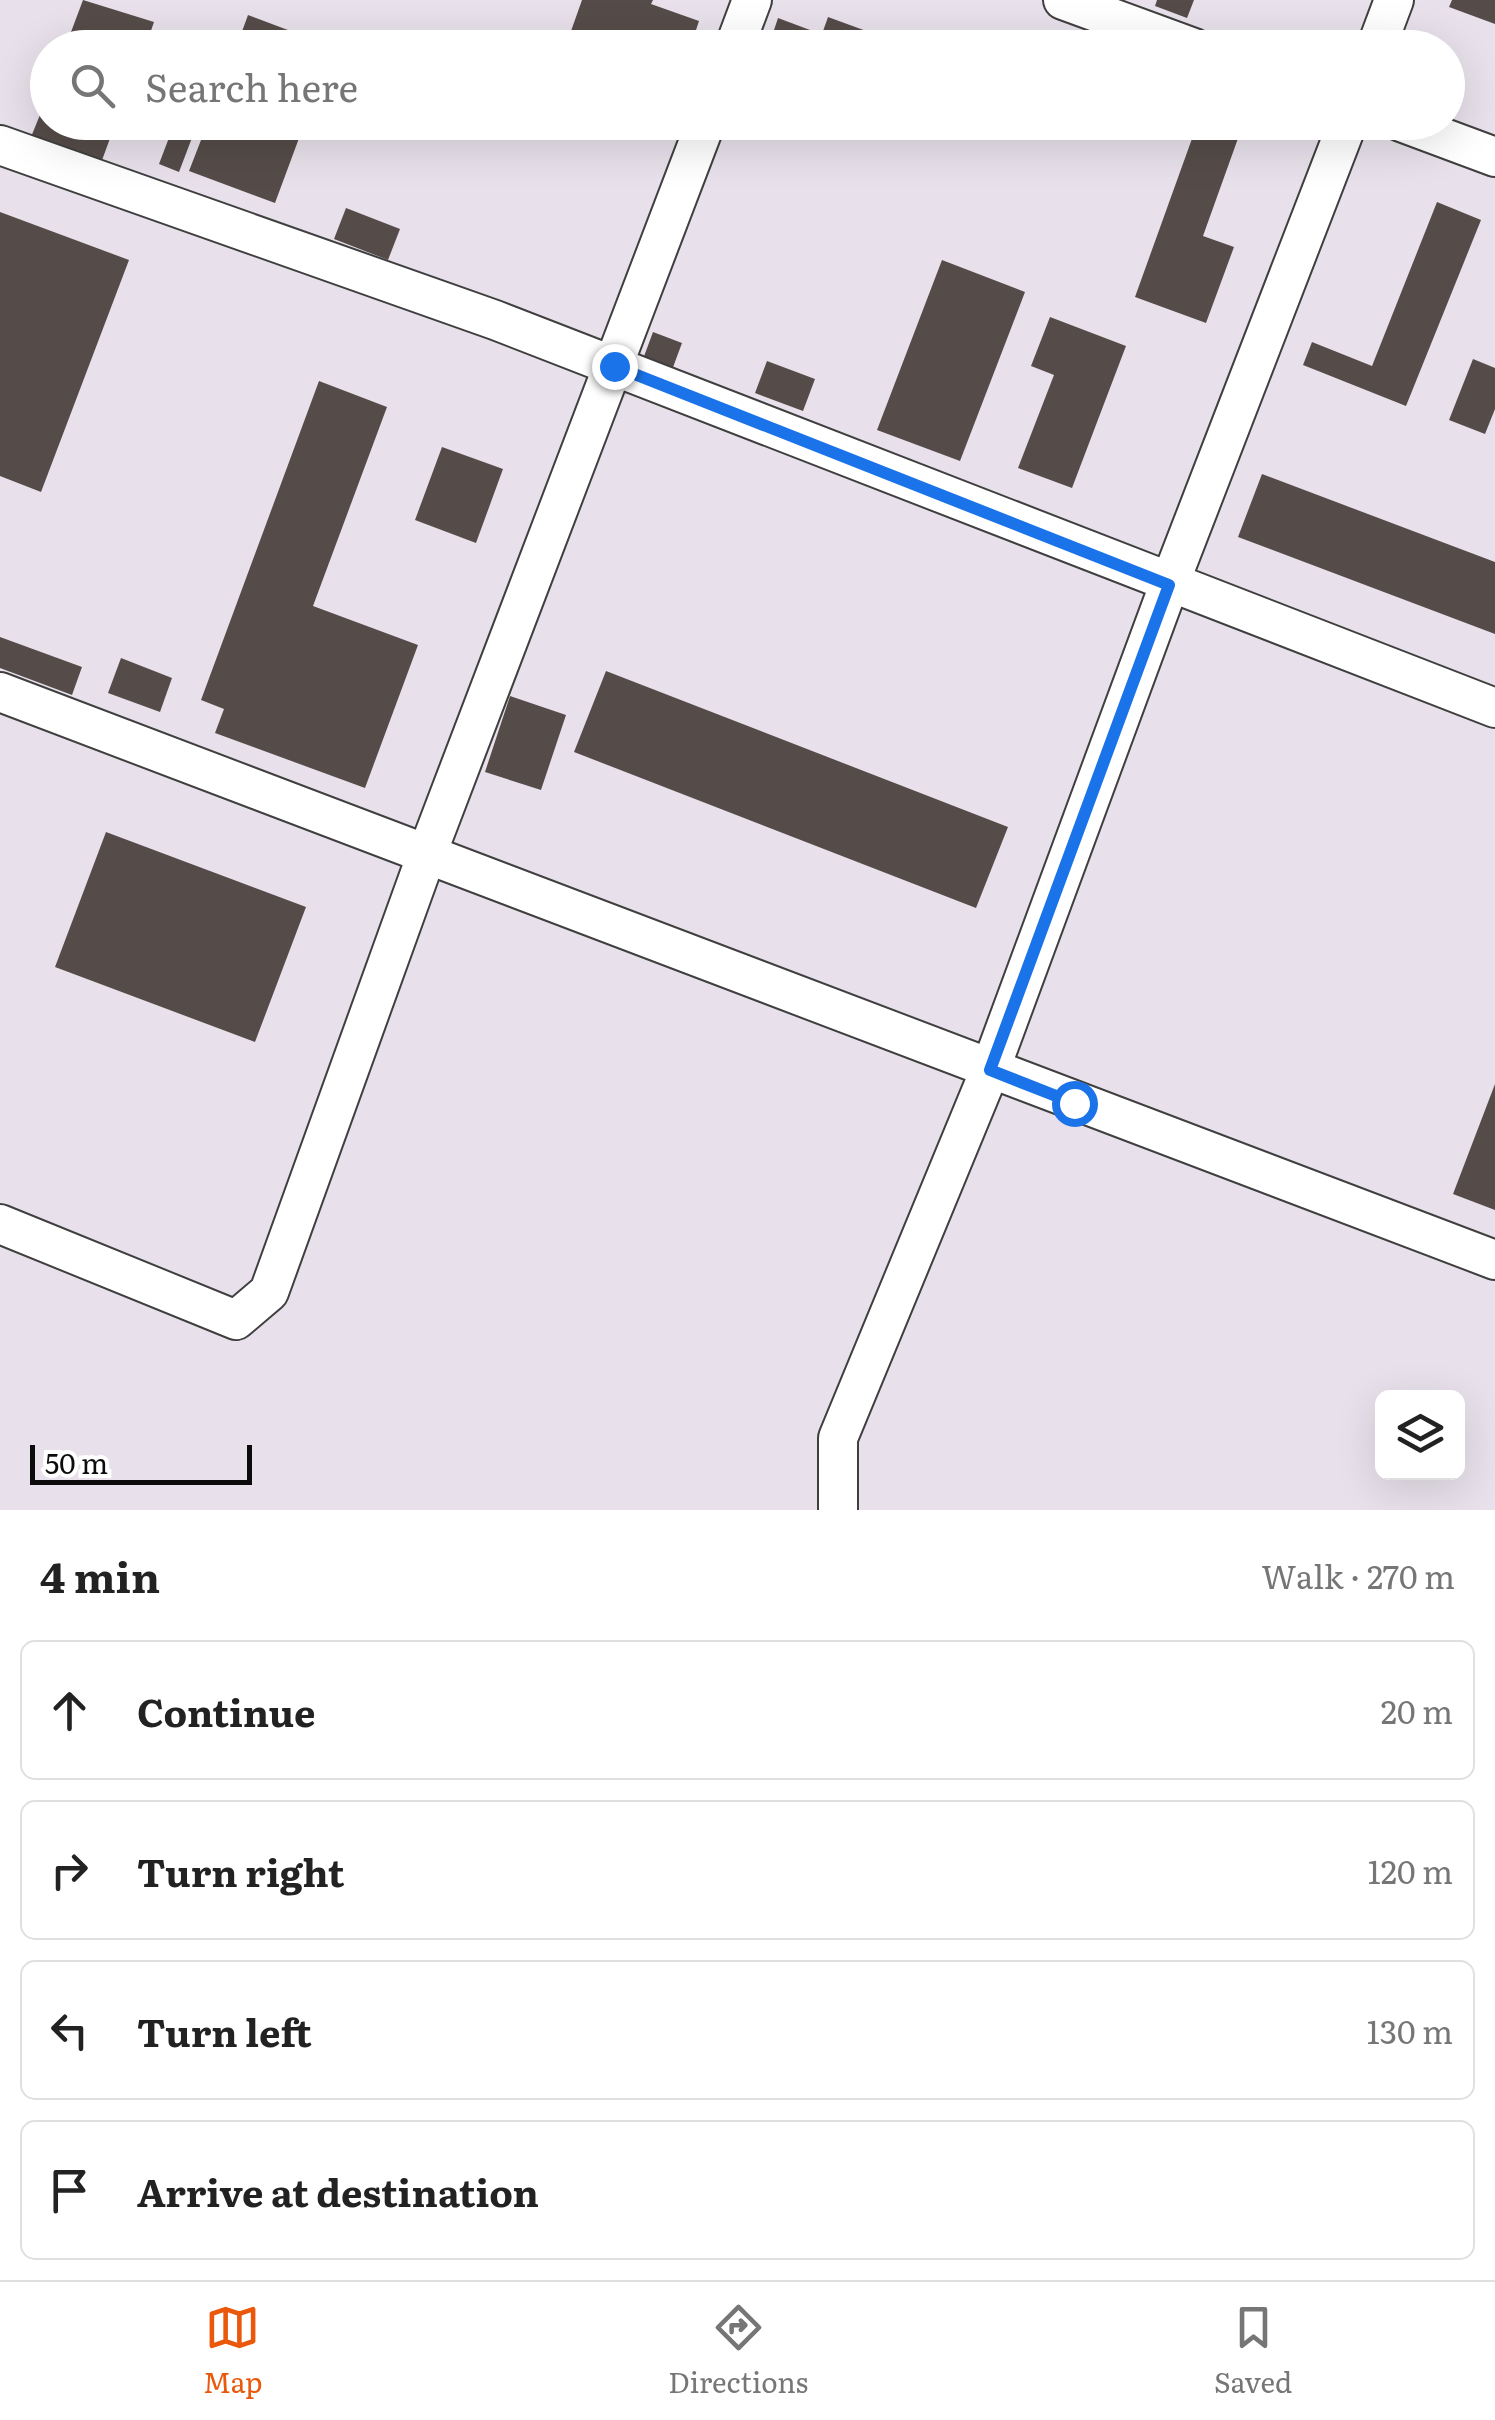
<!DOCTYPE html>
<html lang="en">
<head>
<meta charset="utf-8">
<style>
	:root { --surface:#fff; --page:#f6f6f6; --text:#222; --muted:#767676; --line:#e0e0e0; --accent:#ea580c }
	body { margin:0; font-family:Literata,serif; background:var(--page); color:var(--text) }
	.controls { position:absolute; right:30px; bottom:30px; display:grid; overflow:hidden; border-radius:15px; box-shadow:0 10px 40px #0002 }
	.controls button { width:90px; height:90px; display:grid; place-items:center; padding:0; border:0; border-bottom:2px solid var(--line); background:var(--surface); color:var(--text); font:50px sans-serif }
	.scale { position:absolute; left:30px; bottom:25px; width:222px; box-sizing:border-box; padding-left:10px; border:5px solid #0c0c0c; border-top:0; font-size:28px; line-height:35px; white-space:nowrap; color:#0c0c0c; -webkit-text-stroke:8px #fff; paint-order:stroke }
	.stop { position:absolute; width:30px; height:30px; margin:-22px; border:8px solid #1a73e8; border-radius:50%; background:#fff }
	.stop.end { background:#1a73e8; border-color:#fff; box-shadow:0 2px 10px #0008 }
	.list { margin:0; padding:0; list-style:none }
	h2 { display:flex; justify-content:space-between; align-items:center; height:130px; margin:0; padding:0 40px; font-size:42px }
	h2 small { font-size:32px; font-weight:400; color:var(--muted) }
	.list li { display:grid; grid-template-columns:65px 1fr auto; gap:30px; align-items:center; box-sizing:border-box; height:140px; margin:0 20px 20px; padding:0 20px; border:2px solid var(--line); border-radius:15px }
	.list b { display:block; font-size:38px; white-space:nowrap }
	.list em { font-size:32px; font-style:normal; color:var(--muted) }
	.icon { flex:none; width:55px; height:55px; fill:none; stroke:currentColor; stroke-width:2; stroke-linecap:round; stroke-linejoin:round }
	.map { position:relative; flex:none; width:1495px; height:1510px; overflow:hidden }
	.search { position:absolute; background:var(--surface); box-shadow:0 10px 40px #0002; left:30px; right:30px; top:30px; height:110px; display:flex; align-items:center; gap:25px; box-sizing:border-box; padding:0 35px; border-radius:55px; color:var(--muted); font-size:38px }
	.sheet { height:770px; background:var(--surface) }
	nav { display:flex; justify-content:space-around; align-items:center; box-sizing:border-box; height:140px; border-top:2px solid var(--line); background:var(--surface); font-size:28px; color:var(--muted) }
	nav a { display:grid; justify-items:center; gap:5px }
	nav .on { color:var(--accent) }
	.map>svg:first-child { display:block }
	.industrial { fill:#e8e1eb; fill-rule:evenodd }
	.building { fill:#554c49 }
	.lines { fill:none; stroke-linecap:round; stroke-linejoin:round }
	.minor-casing { stroke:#3f3f3f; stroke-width:42 }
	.minor { stroke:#fff; stroke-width:38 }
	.route { stroke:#1a73e8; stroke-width:12 }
</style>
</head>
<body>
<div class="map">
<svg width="1495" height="1510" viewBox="0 0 1495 1510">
	<rect width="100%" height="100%" fill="#fff8ec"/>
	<path class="industrial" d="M0,0H1495V1510H0ZM48,48H1448V122H48ZM1382,1398H1458V1472H1382Z"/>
	<path class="building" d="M83,0L154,22L145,48H65Z
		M582,0H653L651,4L699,21L690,48H565Z
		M1157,0H1194L1187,18L1155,6Z
		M1452,0H1495V24L1449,7Z
		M248,15L333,47V48H236Z
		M828,17L910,47V48H817Z
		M778,18L818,33L812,48H768Z
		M48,95V122H116L101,163L31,137Z
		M175,122H198L179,172L159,164Z
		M208,122H305L275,203L189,171Z
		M1198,122H1221L1241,130L1203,236L1234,247L1206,323L1135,297Z
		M1437,202L1481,220L1406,406L1303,365L1312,342L1372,366Z
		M346,208L400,229L388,260L334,239Z
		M0,212L129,260L41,492L0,476Z
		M942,260L1025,292L960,461L877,430Z
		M1050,317L1126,346L1072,488L1018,468L1054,375L1031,366Z
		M653,332L682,343L672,370L643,359Z
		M1473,359L1495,368V409L1485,434L1449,420Z
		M767,361L815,379L803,411L755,393Z
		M319,381L387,407L313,606L418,645L365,788L215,733L224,709L201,700Z
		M442,447L503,469L476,543L415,520Z
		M1262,474L1495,562V634L1238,537Z
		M0,637L82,667L72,695L0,668Z
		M121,658L172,678L160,712L108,693Z
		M606,671L1008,827L976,908L574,752Z
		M510,696L566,715L541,790L485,772Z
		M106,832L306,907L255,1042L55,967Z
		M1495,1084V1210L1453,1194Z"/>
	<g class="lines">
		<defs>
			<path id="minor" d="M1063,0L1194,48
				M734,48L752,0
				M1376,48L1394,0
				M1401,122L1495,157
				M0,145L495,320L1495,708
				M0,692L1495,1260
				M0,1224L236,1320L269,1292L428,851L706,122
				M838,1510V1438L990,1070L1169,585L1348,122"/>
		</defs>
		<use href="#minor" class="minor-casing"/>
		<use href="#minor" class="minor"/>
	</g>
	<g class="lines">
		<path class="route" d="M614,366L1169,585L990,1070L1074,1103"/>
	</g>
</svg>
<div class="controls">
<button><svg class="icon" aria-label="layers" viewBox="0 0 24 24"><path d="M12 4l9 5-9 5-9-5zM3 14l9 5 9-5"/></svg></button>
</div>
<div class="scale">50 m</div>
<div class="stop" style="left:1074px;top:1103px"></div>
<div class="stop end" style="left:614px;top:366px"></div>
<div class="search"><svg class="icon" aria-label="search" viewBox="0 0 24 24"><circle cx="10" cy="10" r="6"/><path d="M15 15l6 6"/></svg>Search here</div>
</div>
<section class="sheet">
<h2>4 min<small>Walk · 270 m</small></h2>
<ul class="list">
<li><svg class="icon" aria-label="ahead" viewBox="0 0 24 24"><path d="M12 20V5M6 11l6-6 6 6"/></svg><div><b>Continue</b></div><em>20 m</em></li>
<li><svg class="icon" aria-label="right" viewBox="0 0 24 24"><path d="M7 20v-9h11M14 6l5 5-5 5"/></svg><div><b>Turn right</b></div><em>120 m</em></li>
<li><svg class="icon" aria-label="left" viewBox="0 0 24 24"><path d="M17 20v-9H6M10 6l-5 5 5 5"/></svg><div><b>Turn left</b></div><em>130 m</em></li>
<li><svg class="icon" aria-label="arrive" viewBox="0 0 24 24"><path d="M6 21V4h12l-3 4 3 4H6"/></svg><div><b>Arrive at destination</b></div></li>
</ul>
</section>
<nav>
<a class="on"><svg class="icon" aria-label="map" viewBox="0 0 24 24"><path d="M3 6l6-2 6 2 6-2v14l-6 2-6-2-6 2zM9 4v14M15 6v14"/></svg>Map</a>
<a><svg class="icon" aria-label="directions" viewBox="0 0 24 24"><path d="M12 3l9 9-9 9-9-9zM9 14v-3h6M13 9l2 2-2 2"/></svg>Directions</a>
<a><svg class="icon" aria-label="saved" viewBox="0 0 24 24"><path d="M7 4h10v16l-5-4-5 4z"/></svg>Saved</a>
</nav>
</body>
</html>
